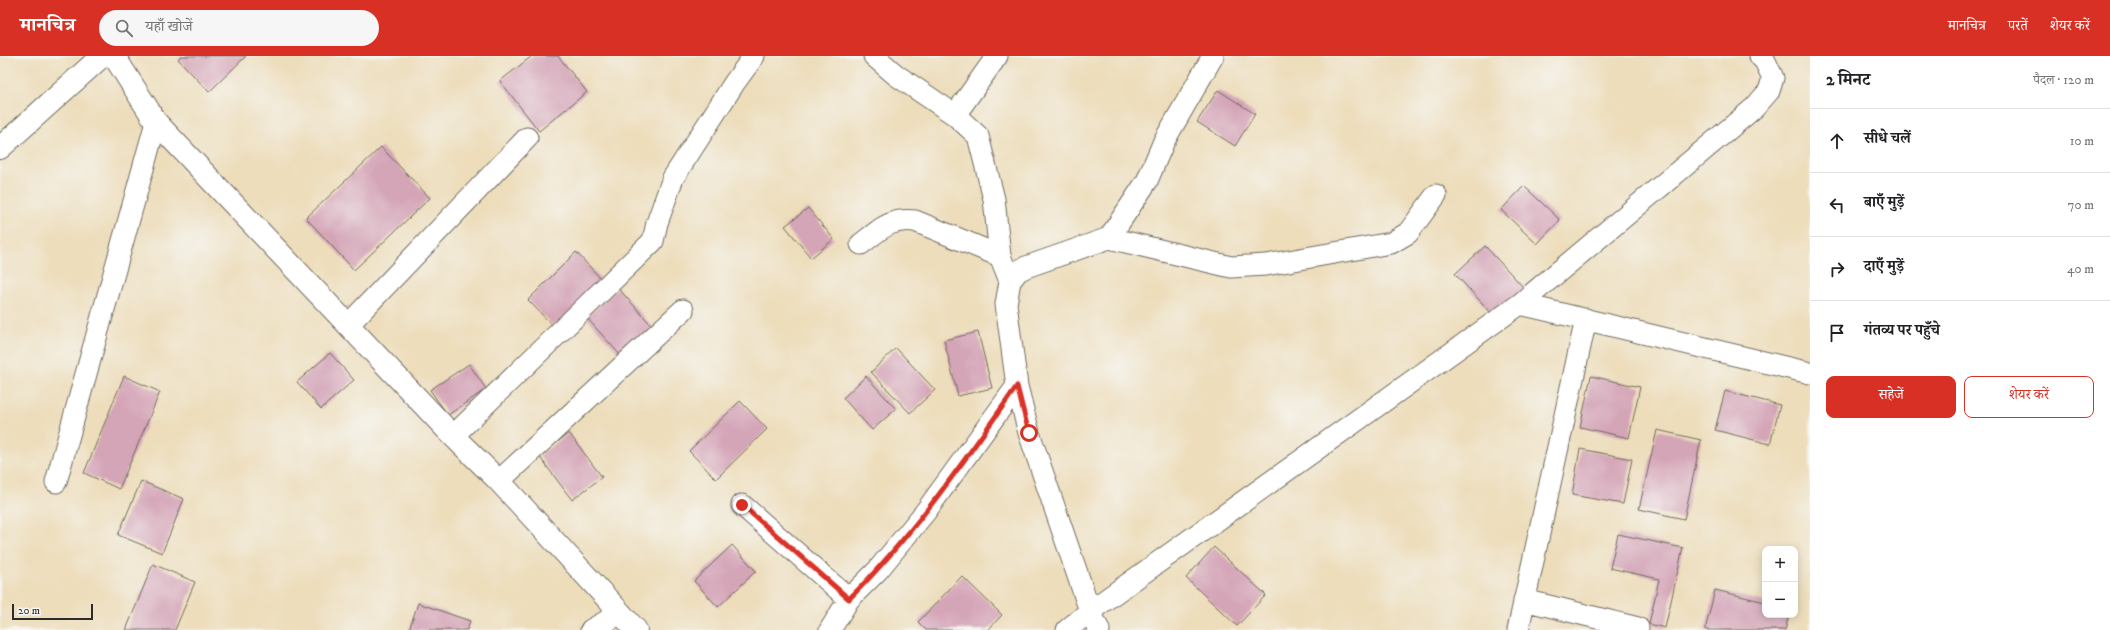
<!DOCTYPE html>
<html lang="hi">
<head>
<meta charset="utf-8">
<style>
	:root { --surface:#fff; --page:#f6f6f6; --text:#202124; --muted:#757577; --line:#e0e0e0; --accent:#d93025 }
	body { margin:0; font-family:"IM FELL DW Pica","Noto Serif Devanagari",serif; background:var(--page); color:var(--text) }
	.controls { position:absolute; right:12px; bottom:12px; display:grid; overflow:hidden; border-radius:8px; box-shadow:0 2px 10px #0003 }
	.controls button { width:36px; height:36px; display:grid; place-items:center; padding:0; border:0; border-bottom:1px solid var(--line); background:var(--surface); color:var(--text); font:20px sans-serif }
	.scale { position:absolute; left:12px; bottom:10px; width:81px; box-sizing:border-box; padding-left:4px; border:2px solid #2b2b2b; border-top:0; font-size:11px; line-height:14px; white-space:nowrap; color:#2b2b2b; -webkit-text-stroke:3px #f6f6f2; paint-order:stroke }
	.stop { position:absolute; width:12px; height:12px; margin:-9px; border:3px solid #d93025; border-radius:50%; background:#fff }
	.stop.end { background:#d93025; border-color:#fff; box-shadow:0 1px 4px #0008 }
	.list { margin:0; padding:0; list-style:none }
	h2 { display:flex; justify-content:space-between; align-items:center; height:52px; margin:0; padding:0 16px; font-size:17px }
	h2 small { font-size:13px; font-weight:400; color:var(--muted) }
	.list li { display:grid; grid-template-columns:26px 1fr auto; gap:12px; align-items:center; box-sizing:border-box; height:64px; padding:0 16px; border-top:1px solid var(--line) }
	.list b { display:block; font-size:15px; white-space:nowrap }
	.list em { font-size:13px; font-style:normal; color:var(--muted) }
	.actions { display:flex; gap:8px; padding:12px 16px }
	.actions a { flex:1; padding:9px 0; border:1px solid var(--accent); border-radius:8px; text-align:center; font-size:14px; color:var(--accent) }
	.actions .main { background:var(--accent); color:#fff }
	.icon { flex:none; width:22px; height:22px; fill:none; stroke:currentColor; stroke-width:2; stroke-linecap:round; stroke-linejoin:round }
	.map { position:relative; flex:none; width:1810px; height:574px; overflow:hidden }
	header { display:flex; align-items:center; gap:24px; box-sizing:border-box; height:56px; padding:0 20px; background:var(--accent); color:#fff }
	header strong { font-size:19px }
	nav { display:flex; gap:22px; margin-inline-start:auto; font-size:14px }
	.search { width:280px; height:36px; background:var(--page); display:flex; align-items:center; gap:10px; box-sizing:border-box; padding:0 14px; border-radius:22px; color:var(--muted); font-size:15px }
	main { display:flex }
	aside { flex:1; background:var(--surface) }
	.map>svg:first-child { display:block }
	.building { fill:#d4a4b7 }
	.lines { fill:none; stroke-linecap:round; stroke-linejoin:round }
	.street-casing { stroke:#6f695d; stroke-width:23 }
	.secondary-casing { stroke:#6f695d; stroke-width:24 }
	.street { stroke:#fff; stroke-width:21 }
	.secondary { stroke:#fff; stroke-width:22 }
	.route { stroke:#d93025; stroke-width:5 }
</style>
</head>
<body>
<header>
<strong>मानचित्र</strong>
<div class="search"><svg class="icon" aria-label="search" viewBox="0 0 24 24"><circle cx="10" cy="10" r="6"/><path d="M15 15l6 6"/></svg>यहाँ खोजें</div>
<nav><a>मानचित्र</a><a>परतें</a><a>शेयर करें</a></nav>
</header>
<main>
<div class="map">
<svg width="1810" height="574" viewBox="0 0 1810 574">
	<rect width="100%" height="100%" fill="#f6f6f2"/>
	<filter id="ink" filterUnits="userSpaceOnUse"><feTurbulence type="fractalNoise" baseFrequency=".025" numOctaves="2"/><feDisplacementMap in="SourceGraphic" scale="8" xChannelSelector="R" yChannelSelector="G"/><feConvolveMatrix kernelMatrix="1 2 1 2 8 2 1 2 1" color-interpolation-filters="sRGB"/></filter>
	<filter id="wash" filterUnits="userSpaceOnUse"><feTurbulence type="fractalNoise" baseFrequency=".012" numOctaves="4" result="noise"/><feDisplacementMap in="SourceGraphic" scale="16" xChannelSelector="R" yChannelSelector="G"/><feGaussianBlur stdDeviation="0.9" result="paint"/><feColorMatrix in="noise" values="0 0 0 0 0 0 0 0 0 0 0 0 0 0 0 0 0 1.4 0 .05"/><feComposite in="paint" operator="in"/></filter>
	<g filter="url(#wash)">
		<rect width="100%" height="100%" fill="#edddbb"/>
		<g id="blocks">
			<path class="building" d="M181,0H246L209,36L178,3Z
				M532,0H558L587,36L539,75L500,25Z
				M1218,34L1255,58L1235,90L1197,66Z
				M381,91L430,142L354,214L306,162Z
				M1524,130L1560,164L1537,188L1501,154Z
				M808,152L834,183L811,202L785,170Z
				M1485,190L1525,233L1495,261L1455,218Z
				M576,196L603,225L555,272L528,244Z
				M618,232L654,272L622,301L586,261Z
				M978,276L992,332L958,340L944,284Z
				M896,292L935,334L910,357L871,316Z
				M330,297L354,324L321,353L297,326Z
				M469,308L486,333L448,359L430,334Z
				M124,320L160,336L119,433L84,417Z
				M866,320L896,353L872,374L843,342Z
				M1591,320L1640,331L1629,382L1580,371Z
				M1725,335L1780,349L1770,388L1715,374Z
				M740,345L767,373L716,423L689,395Z
				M1657,374L1701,384L1684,463L1639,453Z
				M569,377L602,421L572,444L539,400Z
				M1580,393L1632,403L1623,448L1572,439Z
				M141,425L184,443L162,497L118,479Z
				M1618,478L1683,492L1665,572L1649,568L1659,523L1610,512Z
				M732,489L756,515L718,551L694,525Z
				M1214,491L1266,539L1237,570L1186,522Z
				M153,508L195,526L175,574H126Z
				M962,520L1002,559L988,574H926L918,566Z
				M1715,534L1765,546V559H1789L1785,574H1705Z
				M418,547L470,565L467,574H409Z"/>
		</g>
	</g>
	<g filter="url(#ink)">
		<use href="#blocks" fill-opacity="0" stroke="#6f695d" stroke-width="1"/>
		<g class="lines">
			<defs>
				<path id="street" d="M874,0L896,19L955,59L978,80L994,143L1000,200L1010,225
					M955,59L997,0
					M1109,182L1147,125L1164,85L1213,0
					M861,188C880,174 889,162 915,165L1000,200
					M1520,248L1810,317
					M349,268L527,82
					M453,380L653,185L657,167L673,122L735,26L754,0
					M499,425L683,254
					M56,426L156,66
					M742,449L849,543
					M1524,544L1638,572
					M591,574L621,557
					M830,574L849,543L878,514L926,455L1017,330
					M1067,574L1090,555L1520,248L1754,52L1769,35L1773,22L1765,5L1760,0
					M1099,574L1090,555L1029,377L1017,330L1006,248L1010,225L1018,215L1026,211L1109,182L1231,211L1266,209L1391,187L1408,177L1436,139
					M1518,574L1586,263"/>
				<path id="secondary" d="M114,0L156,66L453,380L499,425L636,574
					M0,92L102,0"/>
			</defs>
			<use href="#street" class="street-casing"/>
			<use href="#secondary" class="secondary-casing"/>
			<use href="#street" class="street"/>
			<use href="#secondary" class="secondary"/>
		</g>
	</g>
	<g class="lines" filter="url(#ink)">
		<path class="route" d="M742,449L849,543C913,479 965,404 1017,330L1029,377"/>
	</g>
</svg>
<div class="controls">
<button>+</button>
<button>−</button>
</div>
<div class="scale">20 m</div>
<div class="stop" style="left:1029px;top:377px"></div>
<div class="stop end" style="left:742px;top:449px"></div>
</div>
<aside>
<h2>2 मिनट<small>पैदल · 120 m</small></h2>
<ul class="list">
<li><svg class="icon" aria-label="ahead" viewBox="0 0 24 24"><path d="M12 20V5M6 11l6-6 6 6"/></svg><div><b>सीधे चलें</b></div><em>10 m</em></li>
<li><svg class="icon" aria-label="left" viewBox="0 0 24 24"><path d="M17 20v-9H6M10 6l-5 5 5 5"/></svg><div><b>बाएँ मुड़ें</b></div><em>70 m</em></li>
<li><svg class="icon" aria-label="right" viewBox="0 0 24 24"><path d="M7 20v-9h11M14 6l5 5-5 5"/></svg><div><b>दाएँ मुड़ें</b></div><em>40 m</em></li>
<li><svg class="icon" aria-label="arrive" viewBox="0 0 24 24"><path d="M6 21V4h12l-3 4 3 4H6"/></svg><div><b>गंतव्य पर पहुँचे</b></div></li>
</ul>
<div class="actions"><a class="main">सहेजें</a><a>शेयर करें</a></div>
</aside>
</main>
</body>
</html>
